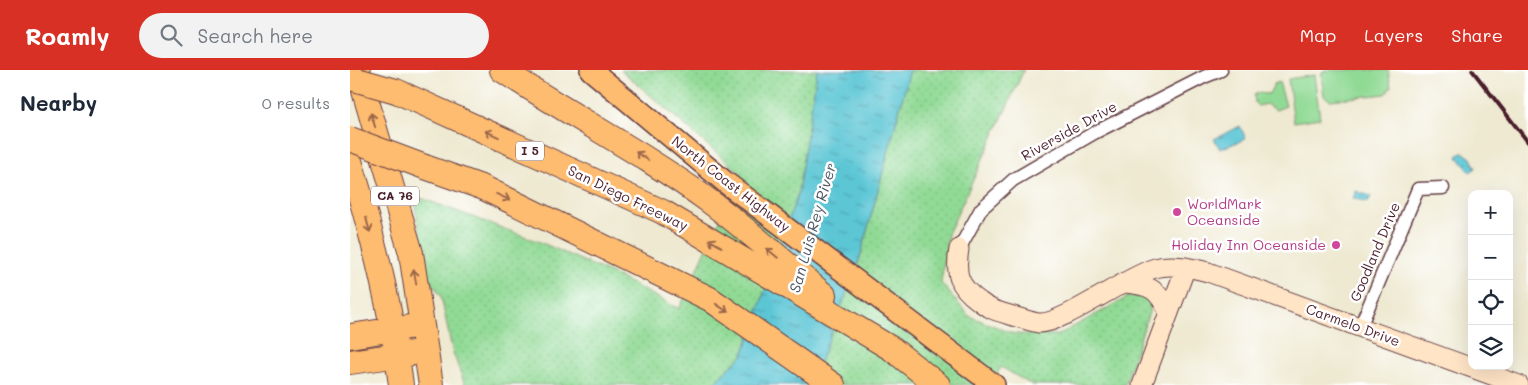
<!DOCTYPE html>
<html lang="en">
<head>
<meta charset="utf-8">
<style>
	:root { --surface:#fff; --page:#f2f2f3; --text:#1f2937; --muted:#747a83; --line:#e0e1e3; --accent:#d93025 }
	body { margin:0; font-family:Mali,sans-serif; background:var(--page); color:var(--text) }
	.controls { position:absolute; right:15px; bottom:15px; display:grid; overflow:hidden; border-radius:10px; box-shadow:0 5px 20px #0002 }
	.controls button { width:45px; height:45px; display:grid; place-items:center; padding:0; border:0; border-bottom:1px solid var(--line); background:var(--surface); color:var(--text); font:25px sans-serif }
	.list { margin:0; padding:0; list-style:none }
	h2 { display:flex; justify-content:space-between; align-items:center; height:65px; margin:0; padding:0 20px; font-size:21px }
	h2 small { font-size:16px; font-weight:400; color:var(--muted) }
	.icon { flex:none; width:28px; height:28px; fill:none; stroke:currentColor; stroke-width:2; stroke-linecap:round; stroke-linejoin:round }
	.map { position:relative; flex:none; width:1178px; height:315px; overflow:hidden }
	header { display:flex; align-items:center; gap:30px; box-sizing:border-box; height:70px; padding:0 25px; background:var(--accent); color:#fff }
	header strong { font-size:24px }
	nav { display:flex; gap:28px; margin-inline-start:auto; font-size:18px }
	.search { width:350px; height:45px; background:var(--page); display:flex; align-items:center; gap:12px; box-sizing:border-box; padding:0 18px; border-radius:28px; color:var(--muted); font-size:19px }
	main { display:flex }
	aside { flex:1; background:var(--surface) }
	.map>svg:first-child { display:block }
	.grass { fill:url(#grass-dots); stroke:#6e7c60 }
	.park { fill:#91da95; stroke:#6e7c60 }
	.water { fill:url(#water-ripples); stroke:#527280 }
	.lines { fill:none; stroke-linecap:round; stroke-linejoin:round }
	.street-casing { stroke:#633d44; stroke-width:15 }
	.secondary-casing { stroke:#633d44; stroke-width:21 }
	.primary-casing { stroke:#633d44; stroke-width:24 }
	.highway-casing { stroke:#633d44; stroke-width:26 }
	.street { stroke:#fff; stroke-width:12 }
	.secondary { stroke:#ffe4c6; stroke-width:19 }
	.primary { stroke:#febc70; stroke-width:21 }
	.highway { stroke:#febc70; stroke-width:24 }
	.rail { stroke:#4a1f2b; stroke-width:4 }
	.highway-bridge-casing { stroke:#633d44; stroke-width:26; stroke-linecap:butt }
	.highway-bridge { stroke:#febc70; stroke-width:24 }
	.oneway { stroke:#9b664a }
	.hotel-dot { fill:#d1479c; stroke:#fff; stroke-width:2 }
	.labels { text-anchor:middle; stroke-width:5; stroke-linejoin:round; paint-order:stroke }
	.shield { fill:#fff; stroke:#80626b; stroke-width:1 }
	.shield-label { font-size:12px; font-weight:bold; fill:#4a1f2b }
	.street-label { font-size:14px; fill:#4a1f2b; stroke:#fff }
	.hotel-label { font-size:14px; fill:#b23c85; stroke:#fff; text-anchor:start }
	.water-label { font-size:15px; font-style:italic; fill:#505966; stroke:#fff }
</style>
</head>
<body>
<header>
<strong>Roamly</strong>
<div class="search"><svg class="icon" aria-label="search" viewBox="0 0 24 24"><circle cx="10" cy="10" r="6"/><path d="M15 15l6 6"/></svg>Search here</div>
<nav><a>Map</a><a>Layers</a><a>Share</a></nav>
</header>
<main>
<aside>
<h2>Nearby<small>0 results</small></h2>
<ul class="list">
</ul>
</aside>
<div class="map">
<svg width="1178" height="315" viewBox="0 0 1178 315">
	<defs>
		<pattern id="grass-dots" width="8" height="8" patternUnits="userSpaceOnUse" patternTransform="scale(1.25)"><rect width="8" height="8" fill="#91da95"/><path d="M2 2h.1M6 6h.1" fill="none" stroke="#7fbb81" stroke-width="1.8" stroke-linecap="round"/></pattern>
		<pattern id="water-ripples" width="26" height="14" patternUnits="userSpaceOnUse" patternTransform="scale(1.25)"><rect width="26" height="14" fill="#5bc6d5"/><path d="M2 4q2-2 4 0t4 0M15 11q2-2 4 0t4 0" fill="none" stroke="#4da0ad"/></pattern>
	</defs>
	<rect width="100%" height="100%" fill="#fff"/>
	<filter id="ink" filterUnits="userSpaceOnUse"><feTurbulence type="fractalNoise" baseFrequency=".02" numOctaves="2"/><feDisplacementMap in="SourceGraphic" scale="10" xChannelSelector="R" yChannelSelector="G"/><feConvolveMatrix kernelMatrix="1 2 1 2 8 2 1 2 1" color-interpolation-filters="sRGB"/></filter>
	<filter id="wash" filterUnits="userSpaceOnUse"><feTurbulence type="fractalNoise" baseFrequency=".0096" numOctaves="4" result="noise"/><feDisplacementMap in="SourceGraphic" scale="20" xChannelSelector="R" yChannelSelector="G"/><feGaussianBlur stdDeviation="1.12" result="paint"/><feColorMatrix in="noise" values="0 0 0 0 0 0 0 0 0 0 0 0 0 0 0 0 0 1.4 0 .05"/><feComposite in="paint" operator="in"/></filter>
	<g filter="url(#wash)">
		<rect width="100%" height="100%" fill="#eee9d0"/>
		<path class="grass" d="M271,0H467L448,123L393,285L362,315H115L102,280L91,226L78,208L63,125L190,172L269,207L329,239L391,104Z
			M560,0H674L598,164L591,213L619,246L664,264L708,265L778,227L794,225L801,236L775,315H682L651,297L641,315H461L509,191Z"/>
		<path class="park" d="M974,0H1038L1041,17L1036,24L980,30L974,26L971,4Z
			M964,5L970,48L944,52L938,9Z
			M929,12L936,36L926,40L916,34L908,36L905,33L904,25L908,23L919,24L924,14Z"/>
		<path class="water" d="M467,0H560L509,191L461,315H362L393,285L448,123Z
			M890,56L896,69L870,79L864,69Z
			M1113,82L1121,88L1126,98L1120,102L1107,86Z
			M1006,121L1021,126L1018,133L1003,128Z"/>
	</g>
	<g filter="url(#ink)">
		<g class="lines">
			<defs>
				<path id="street" d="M609,179L631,139L663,110L744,63L854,7L871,0
					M1010,257L1068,119L1093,118"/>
				<path id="secondary" d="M609,179C605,204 608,216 629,231C640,240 650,242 663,246C671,248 681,252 689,253C711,255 777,206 805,198C822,193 842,198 858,202L1169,315
					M774,213C801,215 808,219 819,243
					M792,315L836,197"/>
				<path id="primary" d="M241,0L375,112L644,315"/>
				<path id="highway" d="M8,0L61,183L81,315
					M152,0C220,45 293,83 359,131C398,160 436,194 474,225
					M46,21L313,142L542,279L588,315
					M0,91C22,164 42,239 51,315
					M75,97L134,118L360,229L483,315
					M0,266L59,257
					M0,292L63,283"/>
			</defs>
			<use href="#street" class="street-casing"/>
			<use href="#secondary" class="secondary-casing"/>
			<use href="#primary" class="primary-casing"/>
			<use href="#highway" class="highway-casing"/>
			<use href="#street" class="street"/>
			<use href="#secondary" class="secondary"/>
			<use href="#primary" class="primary"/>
			<use href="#highway" class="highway"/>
			<path class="rail" d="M1122,0L1178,72"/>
			<defs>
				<path id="highway-bridge" d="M0,8L46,21
					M0,69L75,97"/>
			</defs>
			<use href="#highway-bridge" class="highway-bridge-casing"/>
			<use href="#highway-bridge" class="highway-bridge"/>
		</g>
		<defs><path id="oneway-shaft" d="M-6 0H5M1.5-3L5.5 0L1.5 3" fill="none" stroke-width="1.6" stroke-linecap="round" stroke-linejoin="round" transform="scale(1.25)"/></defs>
		<g class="oneway">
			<use href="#oneway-shaft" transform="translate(23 50) rotate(-107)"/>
			<use href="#oneway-shaft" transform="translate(142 64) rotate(-156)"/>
			<use href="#oneway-shaft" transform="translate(292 86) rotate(-146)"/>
			<use href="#oneway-shaft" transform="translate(153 127) rotate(25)"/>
			<use href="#oneway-shaft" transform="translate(18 155) rotate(75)"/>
			<use href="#oneway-shaft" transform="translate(365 173) rotate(-149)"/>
			<use href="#oneway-shaft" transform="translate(422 183) rotate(-141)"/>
			<use href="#oneway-shaft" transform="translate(65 207) rotate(-100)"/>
			<use href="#oneway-shaft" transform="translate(372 238) rotate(34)"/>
		</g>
	</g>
	<g class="hotel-dot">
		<circle cx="827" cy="142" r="5"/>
		<circle cx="986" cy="175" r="5"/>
	</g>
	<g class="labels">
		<g class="shield">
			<rect x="166" y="71.5" width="28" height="19" rx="4"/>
			<rect x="21" y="116.5" width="48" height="19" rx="4"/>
		</g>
		<g class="shield-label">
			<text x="180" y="85">I 5</text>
			<text x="45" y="130">CA 76</text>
		</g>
		<g class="street-label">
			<text transform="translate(719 61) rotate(-29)" y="5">Riverside Drive</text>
			<text transform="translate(381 114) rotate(38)" y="5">North Coast Highway</text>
			<text transform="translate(278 128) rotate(26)" y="5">San Diego Freeway</text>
			<text transform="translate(1025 182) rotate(-67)" y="5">Goodland Drive</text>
			<text transform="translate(1003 255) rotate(20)" y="5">Carmelo Drive</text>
		</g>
		<g class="hotel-label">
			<text x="837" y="139">WorldMark<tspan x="837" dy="16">Oceanside</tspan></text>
			<text x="976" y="180" text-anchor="end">Holiday Inn Oceanside</text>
		</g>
		<g class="water-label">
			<text transform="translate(463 158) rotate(-74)" y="5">San Luis Rey River</text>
		</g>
	</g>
</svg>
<div class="controls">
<button>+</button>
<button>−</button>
<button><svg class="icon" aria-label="locate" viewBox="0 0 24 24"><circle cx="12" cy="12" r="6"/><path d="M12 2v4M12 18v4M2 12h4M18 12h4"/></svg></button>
<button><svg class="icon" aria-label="layers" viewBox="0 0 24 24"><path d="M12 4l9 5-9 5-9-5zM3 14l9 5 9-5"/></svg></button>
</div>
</div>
</main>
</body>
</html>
